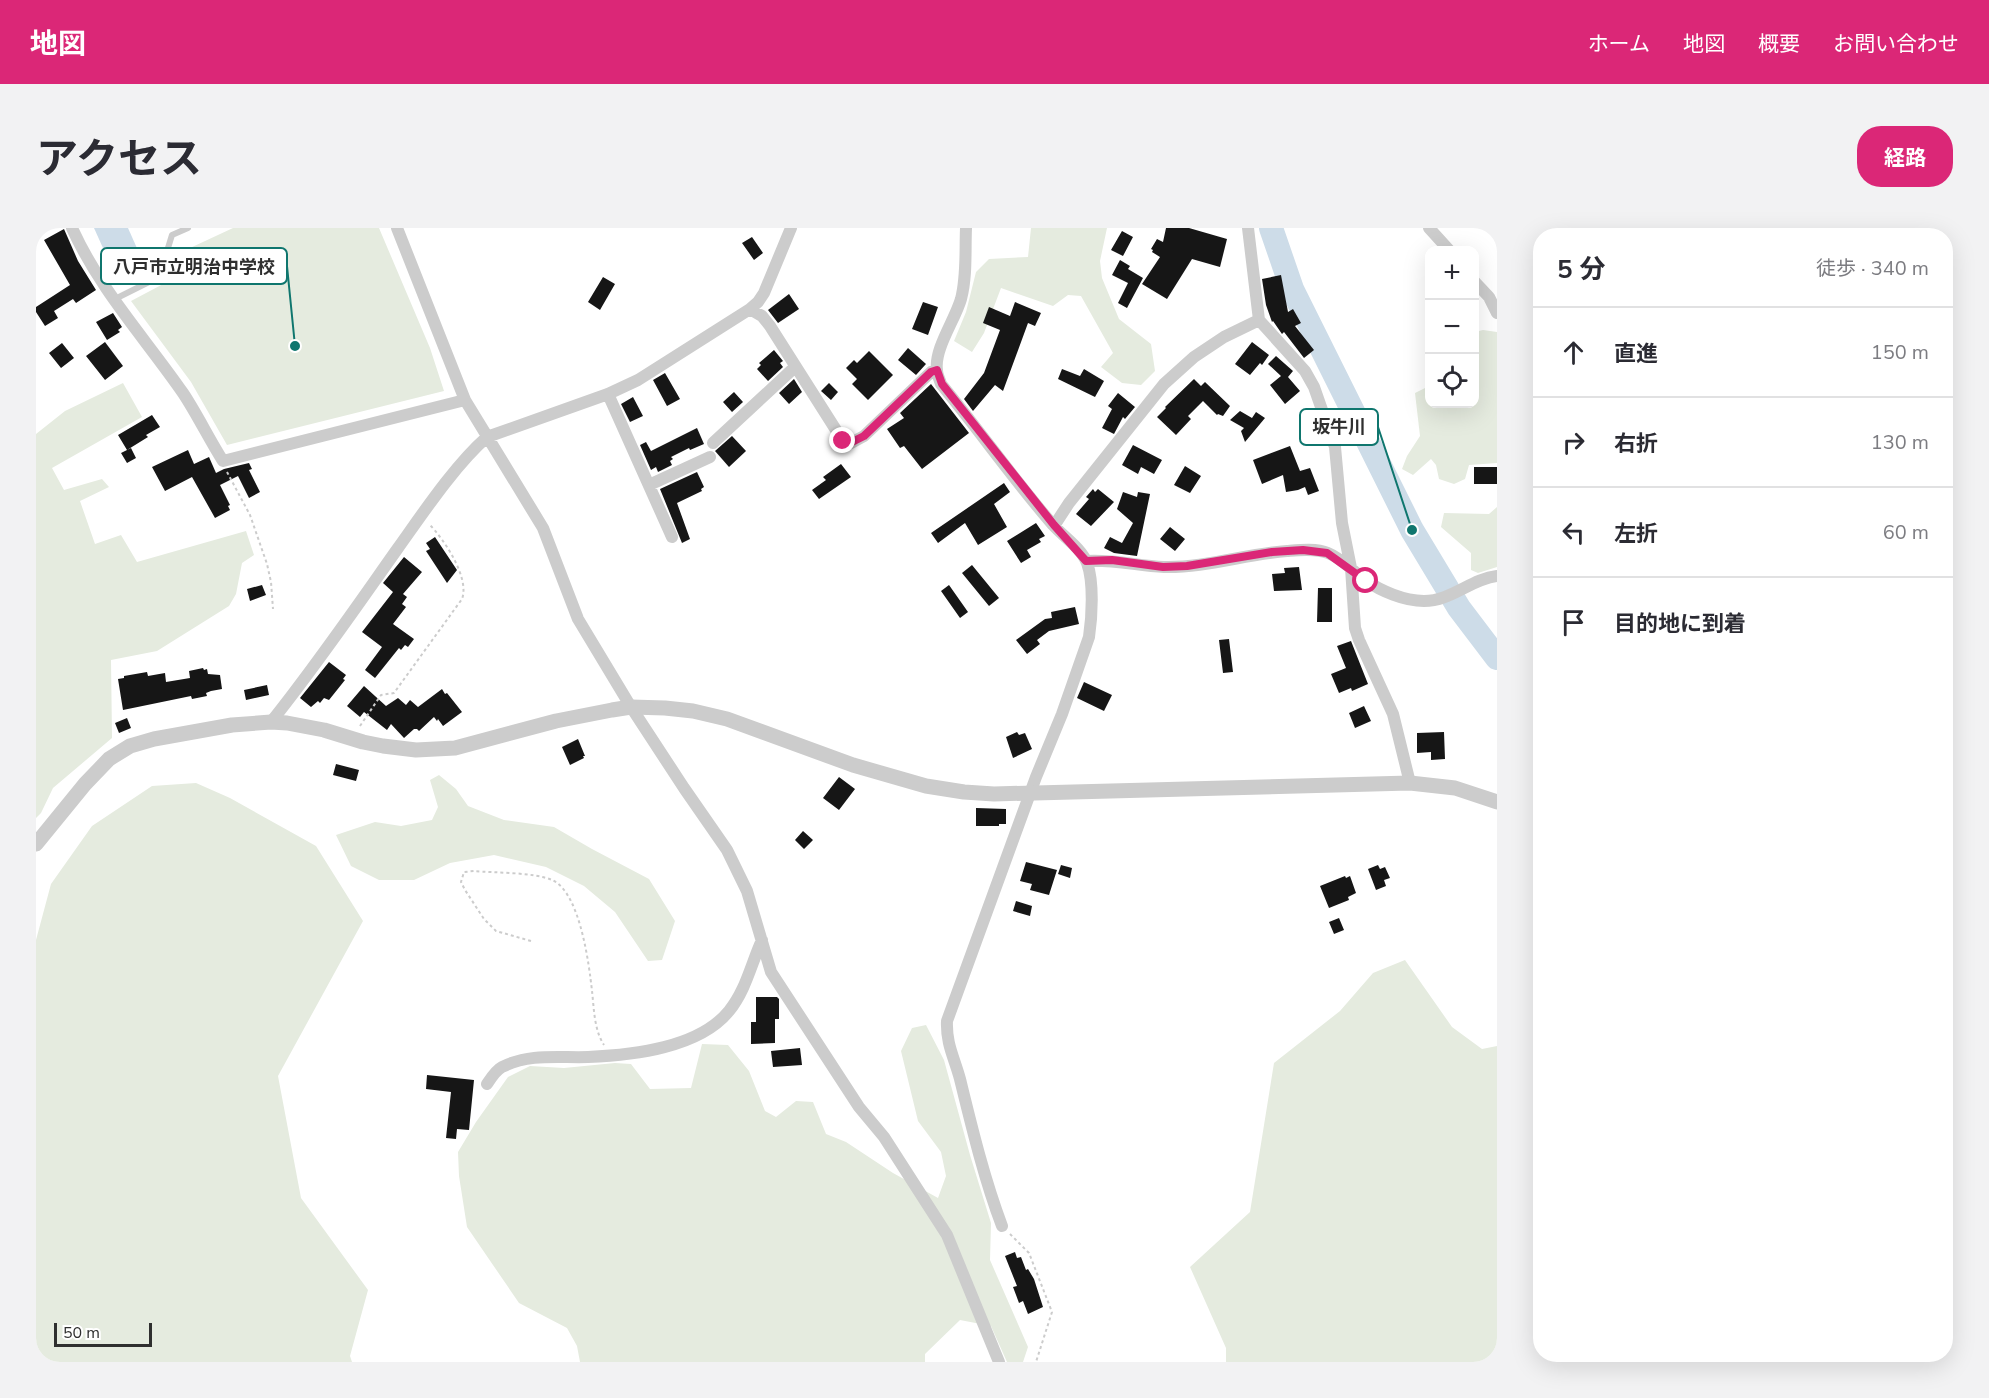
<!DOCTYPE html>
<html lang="ja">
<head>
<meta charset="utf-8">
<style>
	:root { --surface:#fff; --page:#f2f2f3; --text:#2b2b33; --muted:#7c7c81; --line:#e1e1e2; --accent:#db2777 }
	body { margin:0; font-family:"Nunito Sans","Noto Sans JP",sans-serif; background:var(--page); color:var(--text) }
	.controls { position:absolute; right:18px; top:18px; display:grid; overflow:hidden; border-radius:12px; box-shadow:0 6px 24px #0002 }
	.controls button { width:54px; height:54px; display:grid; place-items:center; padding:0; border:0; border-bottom:2px solid var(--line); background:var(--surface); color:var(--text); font:30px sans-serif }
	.scale { position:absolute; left:18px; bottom:15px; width:98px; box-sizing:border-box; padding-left:6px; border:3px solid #2f2f2f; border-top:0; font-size:16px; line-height:21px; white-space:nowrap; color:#2f2f2f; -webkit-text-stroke:4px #fff; paint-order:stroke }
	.stop { position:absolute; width:18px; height:18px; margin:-14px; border:4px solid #db2777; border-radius:50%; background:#fff }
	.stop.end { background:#db2777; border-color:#fff; box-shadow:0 2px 6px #0008 }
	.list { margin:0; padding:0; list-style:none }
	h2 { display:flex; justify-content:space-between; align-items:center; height:78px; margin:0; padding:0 24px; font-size:26px }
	h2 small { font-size:20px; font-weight:400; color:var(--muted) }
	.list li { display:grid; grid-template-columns:39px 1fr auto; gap:18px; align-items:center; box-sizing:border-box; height:90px; padding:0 24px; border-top:2px solid var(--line) }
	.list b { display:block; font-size:22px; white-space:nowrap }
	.list em { font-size:20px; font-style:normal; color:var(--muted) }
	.icon { flex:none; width:33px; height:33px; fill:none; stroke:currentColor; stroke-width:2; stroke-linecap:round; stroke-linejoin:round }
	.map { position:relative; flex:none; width:1461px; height:1134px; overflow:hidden; border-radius:24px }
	header { display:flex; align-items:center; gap:36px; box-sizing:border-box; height:84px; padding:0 30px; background:var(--accent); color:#fff }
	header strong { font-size:28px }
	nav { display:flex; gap:33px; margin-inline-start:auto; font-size:21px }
	.intro { display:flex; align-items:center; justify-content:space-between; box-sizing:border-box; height:144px; padding:0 36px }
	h1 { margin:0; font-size:42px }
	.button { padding:15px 27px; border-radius:24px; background:var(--accent); color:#fff; font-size:21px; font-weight:700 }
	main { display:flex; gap:36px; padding:0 36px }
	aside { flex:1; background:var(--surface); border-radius:24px; box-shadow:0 6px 24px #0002 }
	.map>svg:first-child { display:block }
	.green { fill:#e5ebdf }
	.water { fill:#cddce8 }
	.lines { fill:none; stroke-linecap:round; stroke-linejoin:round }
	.river { stroke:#cddce8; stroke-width:24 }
	.building { fill:#161616 }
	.path { stroke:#ccc; stroke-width:2; stroke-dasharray:3 3; stroke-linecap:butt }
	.service { stroke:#ccc; stroke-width:6 }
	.minor { stroke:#ccc; stroke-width:12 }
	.tertiary { stroke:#ccc; stroke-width:15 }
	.route { stroke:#db2777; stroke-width:8 }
	.leader { fill:none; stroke:#0f766e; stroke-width:2 }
	.callout-dot { fill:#0f766e; stroke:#fff; stroke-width:2 }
	.callout { fill:#fff; stroke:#0f766e; stroke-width:2 }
	.callout-label { font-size:18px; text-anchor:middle; font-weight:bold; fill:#2f2f2f }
</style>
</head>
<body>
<header>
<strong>地図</strong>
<nav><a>ホーム</a><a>地図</a><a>概要</a><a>お問い合わせ</a></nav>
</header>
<div class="intro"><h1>アクセス</h1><a class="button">経路</a></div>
<main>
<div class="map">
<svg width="1461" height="1134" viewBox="0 0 1461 1134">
	<rect width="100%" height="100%" fill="#fff"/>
	<path class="green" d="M197,0H343L394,120L408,163L191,217L155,154L95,73L129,55L139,27Z
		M995,0H1071L1064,33L1066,50L1083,91L1115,116L1119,143L1105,157L1086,155L1065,139L1077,125L1045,68L1032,67L1017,78L965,60L948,105L936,124L918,113L930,84L940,44L953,31L992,29Z
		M1447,102L1461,104V235L1433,237L1429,251L1418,256L1403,251L1400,237L1395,231L1377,247L1366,241L1371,228L1384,208L1379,165L1393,158L1394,176H1438L1439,104Z
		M87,155L106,189L16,240L28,262L66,251L73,259L44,273L59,316L85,307L101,334L210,303L218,327L206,335L200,366L193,378L121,423L75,432L76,510L17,560L5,585L0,590V206L29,183Z
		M1461,279V339L1442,345L1435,342V325L1405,299L1408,285L1453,286Z
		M403,547L420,561L432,578L468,592L518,599L556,621L613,651L639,693L626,732L612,733L579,684L548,658L510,639L458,627L414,635L378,652H343L315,638L300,607L339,594L365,598L396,592L402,579L394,552Z
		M160,555L194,570L280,618L327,693L242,848L265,970L332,1062L314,1128L316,1134H0V712L15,656L56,598L116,558Z
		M1369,732L1416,799L1446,821L1461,818V1134H1190V1120L1154,1039L1214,984L1238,835L1304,783L1337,745Z
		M890,797L908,832L934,927L955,995L954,1032L992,1119L987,1134H971L955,1098L924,1092L889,1126V1134H544L541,1118L531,1100L483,1075L431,999L423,948L422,924L440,894L472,849L494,838L528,840L579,835L595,836L614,861L655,860L666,816L692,817L713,843L729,883L740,889L760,873L777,874L790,906L810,914L857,945L902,970L910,948L905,924L882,893L865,823L876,800Z"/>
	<path class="water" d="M58,0H92L104,27L76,40Z"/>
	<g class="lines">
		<path class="river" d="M1235,0L1256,61L1376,302L1423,380L1461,430"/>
	</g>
	<path class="building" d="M1130,0H1153L1191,11L1184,39L1156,31L1131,71L1106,56L1124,29L1116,24L1117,22L1115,21L1121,11L1127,14Z
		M28,1L42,33L60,62L40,75L37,71L18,83L22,90L9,98L0,84V79L34,57L8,12Z
		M1086,3L1097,9L1087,28L1075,22Z
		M716,9L727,25L718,32L706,15Z
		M1084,32L1094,38L1092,41L1107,50L1091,80L1082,75L1092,55L1076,47Z
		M1245,47L1252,84L1257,81L1265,95L1259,98L1278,122L1268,130L1248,104L1246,106L1237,93L1236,94L1230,77L1226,51Z
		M567,49L579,56L564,82L552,74Z
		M753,66L763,81L742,95L732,82Z
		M887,74L902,79L892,107L876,101Z
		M979,74L1005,85L999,98L992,95L967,163L959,157L937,183L928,171L948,145L964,102L947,95L953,79L974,88Z
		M77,85L86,99L82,102L84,104L71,112L60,94Z
		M69,114L87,138L69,152L50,128Z
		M1216,114L1233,127L1226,137L1224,135L1214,147L1199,136Z
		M26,115L38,130L25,140L13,125Z
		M872,120L890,136L880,147L862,132Z
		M738,122L747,133L744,135L747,139L732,153L721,141L725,137L723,135Z
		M833,123L857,147L832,172L816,156L821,151L810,140L818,132L821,135Z
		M1240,128L1257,143L1252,149L1264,163L1249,176L1234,157L1245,148L1232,136Z
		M1026,141L1044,148L1048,141L1068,153L1059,169L1022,151Z
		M629,145L644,171L631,178L617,152Z
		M758,151L766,164L753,176L743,165Z
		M1158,151L1165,158L1169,154L1194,178L1187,188L1182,186L1181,187L1167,173L1152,188L1155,191L1140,207L1121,189L1130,180L1129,179Z
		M793,155L802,164L795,172L785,163Z
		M895,156L933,205L886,241L868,218L864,220L851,201L868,190L864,185Z
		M698,164L707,174L696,184L687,174Z
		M1082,165L1099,179L1089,191L1087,189L1078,206L1066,200L1076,181L1072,178Z
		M597,169L607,188L594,194L585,176Z
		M1204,183L1216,190L1220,184L1229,190L1209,214L1205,203L1208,200L1194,192Z
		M116,187L124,199L110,207L112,209L91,222L82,207Z
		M661,200L668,216L654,222L653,220L635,229L637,231L634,233L636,237L622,244L620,239L615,242L604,217L610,214L615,223Z
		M696,208L710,223L693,239L679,223Z
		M1097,217L1126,232L1118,246L1105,239L1102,246L1086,237Z
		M1254,218L1264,243L1274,240L1283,263L1272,267L1269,259L1262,262L1250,264L1247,247L1226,256L1217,232Z
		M95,220L100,230L91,235L85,225Z
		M152,222L158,236L173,229L180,245L188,241L213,235L216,241L213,242L224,264L213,270L202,248L184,257L194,277L192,278L194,282L179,290L156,249L129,263L116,239Z
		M805,236L815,249L783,271L776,262L790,252L787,249Z
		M1149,238L1165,248L1154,265L1138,257Z
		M1438,239H1461V256H1438Z
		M661,244L668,259L665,261L666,263L641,275L654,311L646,315L624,261Z
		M968,255L974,264L958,276L971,299L942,317L929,295L902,315L895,305Z
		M1057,261L1059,264L1062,261L1078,274L1055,298L1040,286L1053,271L1050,269Z
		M1087,264L1101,269L1102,264L1114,266L1101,328L1078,325L1068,320L1074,309L1086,315L1097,295L1081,281Z
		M1000,295L1009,308L1003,311L1005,314L991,322L995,329L985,335L971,313Z
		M1134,299L1149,311L1139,323L1124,311Z
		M399,309L421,342L411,355L390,323L394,321L390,315Z
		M368,329L386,344L367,366L371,369L366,376L370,379L357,396L378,411L372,419L369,417L365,422L363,420L339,450L329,442L346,419L326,404L357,364L347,355Z
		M936,337L963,370L953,378L926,345Z
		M1263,339L1266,362L1238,363L1236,346L1249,345L1248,340Z
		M226,357L230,367L214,373L211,361Z
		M913,357L932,384L924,390L905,363Z
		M1282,360H1296V394H1281Z
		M1039,379L1043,396L1013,403L1001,412L1004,416L991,426L980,412L1009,391L1016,390L1015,384Z
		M1193,411L1197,444L1187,445L1183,412Z
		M1315,413L1332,456L1316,463L1315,460L1303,465L1295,446L1310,440L1301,418Z
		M293,434L310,447L307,451L309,452L293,472L288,470L284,475L282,473L275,479L264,470Z
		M167,440L168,442L171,441L172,446L184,447L186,461L175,463L170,465L171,468L156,471L155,468L87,482L82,451L88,450V448L111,444L112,448L129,445L130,454L154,450L153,443Z
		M1048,454L1076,467L1068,483L1041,470Z
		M231,457L233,467L210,472L208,462Z
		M328,458L350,478L362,470L370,477L374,472L382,479L406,461L409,466L411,465L426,484L407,498L402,491L401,493L398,489L383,503L381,501H378L368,510L355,496L351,502L328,484L324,489L311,478Z
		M1328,478L1335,493L1319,500L1313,485Z
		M91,490L95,500L83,505L79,495Z
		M981,504L983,507L989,505L996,521L977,530L970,509Z
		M1408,504L1409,531L1395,532V524L1381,525V505Z
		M542,511L549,528H547L548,530L534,537L526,519Z
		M300,536L323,542L320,553L297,547Z
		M803,549L819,561L803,582L787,570Z
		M940,580L970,581V596H963V598H940Z
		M767,603L777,612L768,621L759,612Z
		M990,634L1021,642L1013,667L994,662L996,656L984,653Z
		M1025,637L1036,640L1034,650L1022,646Z
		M1342,637L1344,641L1349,639L1354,650L1348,652L1350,658L1340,662L1332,641Z
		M1309,648L1310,650L1314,648L1320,665L1312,669L1313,672L1293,680L1284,658Z
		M980,673L996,678L994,688L977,683Z
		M1303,690L1308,702L1298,706L1293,694Z
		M720,769H741L743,771V791H739V815L715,816V794H720Z
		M764,820L766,837L737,839L735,823Z
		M391,847L438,852L433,902L421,901L420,911L410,910L415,864L390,861Z
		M979,1024L981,1030L985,1029L990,1042L992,1041L998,1051L1007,1079L992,1086L987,1073L983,1075L977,1059L981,1058L969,1028Z"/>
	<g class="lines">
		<path class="path" d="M191,244L214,287L231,336L235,354L237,381
			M324,498L345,467L358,465L426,371C434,350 408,311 393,296
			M495,713L460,703L448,691L429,662L425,654L428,644L438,643C459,645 497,644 516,652C544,664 553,736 556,763C558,780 558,802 568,817
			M974,1006L993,1025L1016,1084L1000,1134"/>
		<path class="service" d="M77,72L123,49L136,7L152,0"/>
		<path class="minor" d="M36,0C64,62 109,110 147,165C161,186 173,211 187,233L429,172
			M361,0L429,172L507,300L542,391L595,479L648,560L691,622L711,663L735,744L823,879L848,909L911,1007L963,1134
			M930,0C929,23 931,48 925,71C919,92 898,121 901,142C901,147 904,152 905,156C943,202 978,252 1017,297C1028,309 1045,320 1051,335C1058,354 1056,389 1053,409L1026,486L1000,549L911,793C910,816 918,829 924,851C936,900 948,950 966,998
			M1212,0L1223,92L1269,143L1278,159L1299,219L1306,295L1315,340L1319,400L1323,412L1357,486L1374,555
			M1393,0L1413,22
			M1438,53L1453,69L1461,85
			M714,81L726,88L734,98L807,213L815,215L828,208L895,144L901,143
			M572,166L636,309
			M677,215L759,139
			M613,257L674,229
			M1018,298L1033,275L1128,156L1158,129L1188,109L1223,92
			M1050,333C1077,331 1102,338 1128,339C1169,340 1210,326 1251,323C1263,322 1280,320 1292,325C1305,330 1317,343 1329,352C1345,363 1368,373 1388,373C1415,373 1435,351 1461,348
			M235,494C280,438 321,378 362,320C387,285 419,237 451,209L572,166L602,152L714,81L722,74L728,65L755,0
			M451,856C455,850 460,842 466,839C494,825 523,830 552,829C597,827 663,820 693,783C710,762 715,736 726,712"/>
		<path class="tertiary" d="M0,616L49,556L73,531L94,518L118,511L196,497L235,494L251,495L288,502L327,514L347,518L380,522L419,520L520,493L576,482L595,479L629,480L657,483L691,491L817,537L890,558L928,564L958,566L1374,555L1419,560L1461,574"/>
	</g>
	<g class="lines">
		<path class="route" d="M807,213L814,215L828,208L895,144L901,142L906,156L1018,297L1050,333L1076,332L1127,339L1151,338L1236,324L1267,322L1291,325L1330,353"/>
	</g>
	<path class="leader" d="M259 118L251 38M1376 302L1342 199"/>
	<g class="callout-dot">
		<circle cx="259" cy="118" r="6"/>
		<circle cx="1376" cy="302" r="6"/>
	</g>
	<g class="callout">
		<rect x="65" y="20" width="186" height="36" rx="6"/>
		<rect x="1264" y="181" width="78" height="36" rx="6"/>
	</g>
	<g class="callout-label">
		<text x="158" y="45">八戸市立明治中学校</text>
		<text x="1303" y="205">坂牛川</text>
	</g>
</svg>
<div class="controls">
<button>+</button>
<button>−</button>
<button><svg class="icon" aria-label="locate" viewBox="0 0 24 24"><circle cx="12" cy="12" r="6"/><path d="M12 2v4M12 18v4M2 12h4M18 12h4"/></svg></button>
</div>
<div class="scale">50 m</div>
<div class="stop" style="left:1330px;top:353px"></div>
<div class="stop end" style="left:807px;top:213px"></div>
</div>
<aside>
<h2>5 分<small>徒歩 · 340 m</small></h2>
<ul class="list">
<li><svg class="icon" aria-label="ahead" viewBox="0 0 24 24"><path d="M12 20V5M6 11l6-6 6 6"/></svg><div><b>直進</b></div><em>150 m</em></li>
<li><svg class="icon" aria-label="right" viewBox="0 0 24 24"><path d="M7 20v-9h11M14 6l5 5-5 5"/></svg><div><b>右折</b></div><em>130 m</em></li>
<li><svg class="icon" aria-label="left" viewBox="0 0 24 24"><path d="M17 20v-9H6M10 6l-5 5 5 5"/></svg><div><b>左折</b></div><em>60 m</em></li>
<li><svg class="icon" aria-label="arrive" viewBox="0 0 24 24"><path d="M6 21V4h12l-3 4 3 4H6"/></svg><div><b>目的地に到着</b></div></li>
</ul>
</aside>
</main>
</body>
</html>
